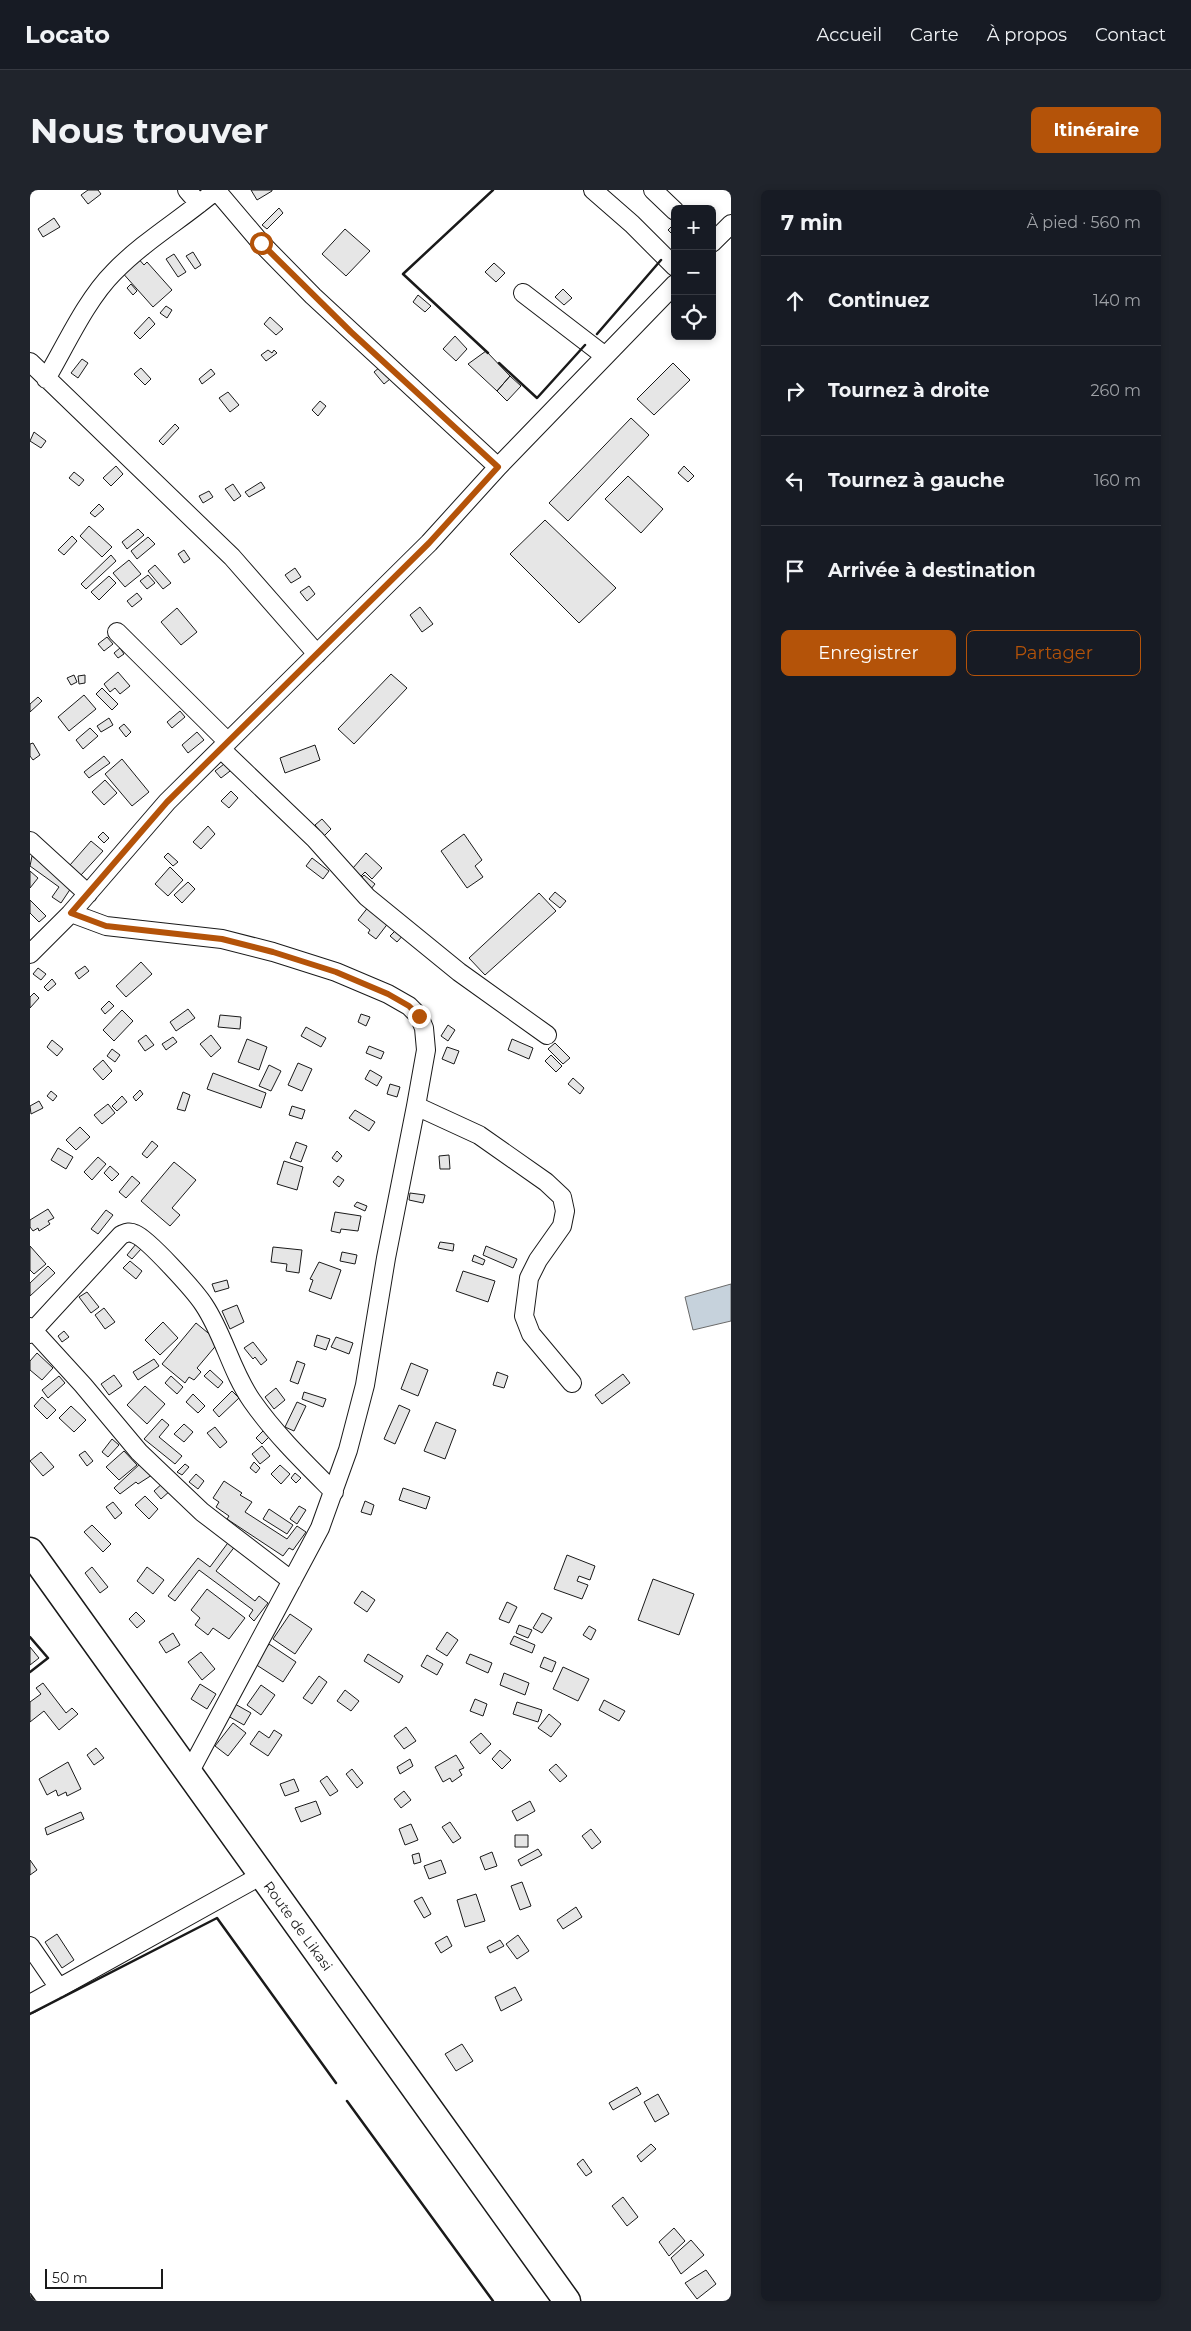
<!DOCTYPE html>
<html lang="fr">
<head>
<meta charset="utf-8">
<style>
	:root { --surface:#171b24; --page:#20242c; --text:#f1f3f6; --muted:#9ea1a6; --line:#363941; --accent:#b45309 }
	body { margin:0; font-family:Montserrat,sans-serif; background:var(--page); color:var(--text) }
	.controls { position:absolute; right:15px; top:15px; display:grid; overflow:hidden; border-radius:8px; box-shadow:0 2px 8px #0003 }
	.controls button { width:45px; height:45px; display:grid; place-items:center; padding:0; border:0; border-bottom:1px solid var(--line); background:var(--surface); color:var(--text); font:25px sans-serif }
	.scale { position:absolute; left:15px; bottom:12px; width:118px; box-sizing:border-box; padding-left:5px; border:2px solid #1a1a1a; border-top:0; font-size:14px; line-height:18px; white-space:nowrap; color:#1a1a1a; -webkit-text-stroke:4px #fff; paint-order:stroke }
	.stop { position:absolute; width:15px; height:15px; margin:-11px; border:4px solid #b45309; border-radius:50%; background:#fff }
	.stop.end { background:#b45309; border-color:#fff; box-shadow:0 1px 5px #0008 }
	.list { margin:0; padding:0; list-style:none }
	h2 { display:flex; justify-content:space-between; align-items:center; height:65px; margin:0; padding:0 20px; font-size:21px }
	h2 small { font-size:16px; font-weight:400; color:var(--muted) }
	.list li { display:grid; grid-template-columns:32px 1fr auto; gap:15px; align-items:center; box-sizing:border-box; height:90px; padding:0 20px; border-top:1px solid var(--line) }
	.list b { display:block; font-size:19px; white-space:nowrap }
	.list em { font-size:16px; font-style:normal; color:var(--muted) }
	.actions { display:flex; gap:10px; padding:15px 20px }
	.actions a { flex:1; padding:11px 0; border:1px solid var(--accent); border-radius:8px; text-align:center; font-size:18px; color:var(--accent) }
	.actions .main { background:var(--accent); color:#fff }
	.icon { flex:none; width:28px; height:28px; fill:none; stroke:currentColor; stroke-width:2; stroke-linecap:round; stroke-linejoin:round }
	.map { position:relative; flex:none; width:701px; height:2111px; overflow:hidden; border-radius:8px }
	header { display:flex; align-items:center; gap:30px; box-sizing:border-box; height:70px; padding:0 25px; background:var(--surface); border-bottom:1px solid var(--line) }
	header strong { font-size:24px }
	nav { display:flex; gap:28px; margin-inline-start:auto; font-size:18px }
	.intro { display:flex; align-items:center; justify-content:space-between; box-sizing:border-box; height:120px; padding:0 30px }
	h1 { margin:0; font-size:35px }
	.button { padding:12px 22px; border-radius:8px; background:var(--accent); color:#fff; font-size:18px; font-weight:700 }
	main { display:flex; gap:30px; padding:0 30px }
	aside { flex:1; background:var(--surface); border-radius:8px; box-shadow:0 2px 8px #0003 }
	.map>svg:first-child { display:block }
	.water { fill:#c6d2dc; stroke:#6a6a6a }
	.building { fill:#e6e6e6; stroke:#1a1a1a }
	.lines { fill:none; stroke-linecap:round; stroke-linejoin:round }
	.minor-casing { stroke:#1a1a1a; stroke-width:20 }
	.highway-casing { stroke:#1a1a1a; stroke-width:29 }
	.minor { stroke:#fff; stroke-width:18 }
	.highway { stroke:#fff; stroke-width:26 }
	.wall { stroke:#1a1a1a; stroke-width:2.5 }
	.route { stroke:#b45309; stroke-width:6 }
	.labels { text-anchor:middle; stroke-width:4; stroke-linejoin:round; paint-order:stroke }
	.street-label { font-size:14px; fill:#1a1a1a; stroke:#fff }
</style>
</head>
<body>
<header>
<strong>Locato</strong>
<nav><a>Accueil</a><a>Carte</a><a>À propos</a><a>Contact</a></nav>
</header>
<div class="intro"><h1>Nous trouver</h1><a class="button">Itinéraire</a></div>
<main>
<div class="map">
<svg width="701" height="2111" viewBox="0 0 701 2111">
	<rect width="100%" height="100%" fill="#fff"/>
	<path class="water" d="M701,1094V1131L663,1140L655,1107Z"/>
	<path class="building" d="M58,0H68L71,4L58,14L51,5Z
		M221,0H242V1L227,10Z
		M249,18L253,23L237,39L232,35Z
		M24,28L30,37L13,47L8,39Z
		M645,33V47L638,40Z
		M315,39L340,61L316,86L292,64Z
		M163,62L171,75L165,79L156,66Z
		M144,64L156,82L148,87L136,69Z
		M106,66L114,75L117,72L142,100L123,117L90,80Z
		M464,73L475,83L466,92L455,82Z
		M101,94L107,101L103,105L97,98Z
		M533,99L542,108L534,115L525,107Z
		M388,105L401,116L395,122L383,112Z
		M136,116L142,120L137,128L130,123Z
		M119,127L125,134L110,149L104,143Z
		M240,127L253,139L246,145L234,134Z
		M425,146L437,159L426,171L413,159Z
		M238,160L242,163L244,160L247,163L236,171L231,165Z
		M456,161L480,186L467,201L438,174Z
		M52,169L58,173L48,188L41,183Z
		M643,173L660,190L624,225L607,209Z
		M350,177L360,189L354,194L344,182Z
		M111,178L121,189L115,195L104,184Z
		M181,179L185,184L172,194L169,189Z
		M480,186L491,196L477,211L467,201Z
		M198,202L209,215L200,222L189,208Z
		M290,211L296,216L288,226L282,220Z
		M601,228L619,245L538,331L519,313Z
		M145,234L149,238L133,255L129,251Z
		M4,242L16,251L11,258L0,251Z
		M86,276L93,284L81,296L73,288Z
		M654,276L664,286L658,292L648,283Z
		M44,282L54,290L49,296L39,288Z
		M598,286L633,319L611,343L575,309Z
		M231,292L235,298L219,307L215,302Z
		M203,294L211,306L204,311L195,299Z
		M179,301L183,307L173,313L169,306Z
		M69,314L74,319L65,327L60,323Z
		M515,330L586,398L549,433L480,364Z
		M59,336L82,357L72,367L50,346Z
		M108,339L114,345L97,359L92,352Z
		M42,346L47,351L34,365L28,360Z
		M118,347L125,354L107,369L101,361Z
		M154,360L160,369L154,373L148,364Z
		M81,365L86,371L56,399L51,394Z
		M99,370L111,384L95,397L83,383Z
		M125,375L141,393L133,399L118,381Z
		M265,378L271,387L261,393L255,385Z
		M118,385L125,393L117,399L110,391Z
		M79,386L86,393L69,410L61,402Z
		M279,396L285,404L277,411L270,402Z
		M107,403L112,409L102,417L97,411Z
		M390,417L403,434L392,442L380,425Z
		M147,418L167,442L151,455L131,432Z
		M77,447L83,454L74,461L68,454Z
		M90,458L94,464L88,468L84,463Z
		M88,482L100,496L90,504L85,498L80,502L74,494Z
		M361,484L377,498L324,554L308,539Z
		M44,485L47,492L41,495L37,488Z
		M55,485V493L49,494L48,486Z
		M72,498L88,514L82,520L66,504Z
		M54,505L66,519L39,541L28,527Z
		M8,507L12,511L0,522V514Z
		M150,521L155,527L142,538L137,532Z
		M79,528L83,535L71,542L67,536Z
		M94,534L101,542L96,547L89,538Z
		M60,538L68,546L53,559L46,550Z
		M167,542L174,550L158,563L152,555Z
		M3,553L10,565L3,570L0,566V554Z
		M285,555L290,570L255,583L250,568Z
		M74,566L80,573L59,588L54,582Z
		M92,569L119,602L102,616L75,584Z
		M198,571L204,578L191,588L185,581Z
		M75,590L87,603L74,615L62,602Z
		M201,601L208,608L199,618L191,611Z
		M292,629L301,639L294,646L285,635Z
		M178,636L185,644L171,659L163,652Z
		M73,642L79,648L74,653L68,647Z
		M434,644L452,670L445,676L453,687L437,698L411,661Z
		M61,651L73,661L51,685L40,675Z
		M138,663L148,672L143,676L134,667Z
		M336,663L352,678L342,689L335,682L331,686L323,678Z
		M2,666L43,695L31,713L22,707L29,697L0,676Z
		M282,668L299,681L293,689L276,676Z
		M140,677L153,690L138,706L125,694Z
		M0,681L8,688L0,698Z
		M334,685L345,694L341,699L330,689Z
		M158,692L165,699L152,713L144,705Z
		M525,702L536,711L530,718L519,709Z
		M509,703L526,721L455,785L439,768Z
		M0,710L16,726L9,732L0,723Z
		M339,716L359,732L346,749L338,743L340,740L328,730Z
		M369,737L375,743L367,752L360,746Z
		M111,772L122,784L96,807L86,796Z
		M55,776L59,781L49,789L45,783Z
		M8,778L16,784L11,790L3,784Z
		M22,789L26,794L18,801L14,797Z
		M4,803L9,808L0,818V807Z
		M79,811L84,816L75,824L71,819Z
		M158,819L165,828L146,841L140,832Z
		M92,820L103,831L84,851L73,840Z
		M331,824L340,827L336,836L328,832Z
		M190,825L211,827L210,839L188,837Z
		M418,835L425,840L418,851L411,846Z
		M276,837L296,848L291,857L271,846Z
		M116,845L124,855L115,861L108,851Z
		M181,845L191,858L181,867L170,854Z
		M143,847L147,852L136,860L132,854Z
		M217,849L237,857L229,880L208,872Z
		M482,849L503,858L499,869L478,860Z
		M22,850L33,859L27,866L17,857Z
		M525,853L540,868L533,874L518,859Z
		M339,856L354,862L351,869L336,863Z
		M417,857L429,861L424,874L412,869Z
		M82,859L90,865L85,872L77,866Z
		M521,865L532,876L526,882L515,871Z
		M73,870L82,881L73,890L63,879Z
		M268,873L282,879L272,901L258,895Z
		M239,875L251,881L241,901L229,896Z
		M340,880L352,887L347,896L335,889Z
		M183,883L236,903L231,918L177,899Z
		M543,888L554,898L550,904L538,894Z
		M360,894L370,897L367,907L357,904Z
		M110,900L113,904L106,911L103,907Z
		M21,901L27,906L23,911L17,906Z
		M153,902L160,905L155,921L147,919Z
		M92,906L97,912L87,921L82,916Z
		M9,911L13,918L1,924L0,916Z
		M78,914L85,923L72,934L64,925Z
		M262,916L275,920L272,929L259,925Z
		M325,920L345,932L339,941L319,928Z
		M50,937L60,947L46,960L36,950Z
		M122,951L128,956L117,968L112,964Z
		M266,952L277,956L271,972L260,968Z
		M28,958L43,967L36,979L21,970Z
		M307,961L312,966L307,972L302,968Z
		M419,965L420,979H410L409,966Z
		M68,967L76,974L62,990L54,982Z
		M254,971L273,977L267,1000L247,994Z
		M144,972L166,990L142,1018L150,1025L140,1036L111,1011Z
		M80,976L89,984L82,991L74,983Z
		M102,986L110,993L96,1008L89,1002Z
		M308,986L314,990L309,997L303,992Z
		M380,1003L395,1005L393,1013L379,1010Z
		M327,1012L337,1016L335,1021L324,1016Z
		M18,1019L24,1028L18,1031L20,1034L9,1041L8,1038L3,1041L0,1037V1030Z
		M76,1020L83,1025L68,1044L61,1039Z
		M305,1022L331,1026L328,1041L311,1039L310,1043L301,1041Z
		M410,1052L424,1054L423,1061L408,1058Z
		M106,1054L111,1059L102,1069L97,1065Z
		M0,1056L16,1074L4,1084L0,1080Z
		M456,1056L487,1069L483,1078L453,1065Z
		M243,1057L272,1060L269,1083L256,1081L257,1074L241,1072Z
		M312,1062L327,1065L325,1074L310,1071Z
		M444,1065L455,1070L453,1075L442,1071Z
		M100,1071L112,1081L106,1089L93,1078Z
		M289,1072L311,1080L301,1109L279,1101L283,1090L280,1089Z
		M18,1076L25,1083L0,1106V1093Z
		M433,1081L465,1091L458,1112L426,1101Z
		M197,1090L199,1098L185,1102L182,1094Z
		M57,1102L69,1117L61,1123L49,1107Z
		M207,1115L214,1132L200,1139L192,1121Z
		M74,1118L85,1132L75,1139L65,1125Z
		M133,1132L148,1148L130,1165L115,1150Z
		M166,1133L189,1152L167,1178L171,1182L164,1190L159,1187L155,1193L132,1174Z
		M34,1141L39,1147L32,1152L28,1146Z
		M287,1145L300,1149L296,1160L284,1156Z
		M306,1147L323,1153L319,1164L301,1157Z
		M223,1152L237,1170L231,1175L225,1167L223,1169L214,1158Z
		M7,1163L23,1178L12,1190L0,1180V1171Z
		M124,1169L129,1176L108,1190L103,1182Z
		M267,1171L275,1174L268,1194L260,1191Z
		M381,1173L398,1180L388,1206L371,1199Z
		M180,1180L193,1192L188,1198L174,1186Z
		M467,1182L478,1186L474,1198L463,1195Z
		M593,1184L600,1193L572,1214L565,1205Z
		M84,1185L92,1196L79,1205L71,1194Z
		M29,1186L35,1193L18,1208L12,1200Z
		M141,1186L153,1197L147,1204L135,1193Z
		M115,1196L135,1214L117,1234L97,1215Z
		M246,1198L255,1210L244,1219L235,1207Z
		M202,1201L209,1208L189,1227L183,1220Z
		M274,1202L296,1209L293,1217L272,1209Z
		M163,1204L175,1216L168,1223L156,1212Z
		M12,1207L26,1220L17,1229L4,1216Z
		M267,1212L276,1216L264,1241L255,1237Z
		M369,1215L380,1220L365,1254L354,1249Z
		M41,1216L56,1230L44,1242L29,1228Z
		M132,1229L139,1235L129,1247L152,1266L145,1274L114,1249Z
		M406,1232L426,1240L415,1269L394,1261Z
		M154,1234L163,1242L154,1252L144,1244Z
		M185,1237L197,1252L190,1258L177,1243Z
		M233,1241L239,1247L232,1254L226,1248Z
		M82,1249L89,1255L78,1267L72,1262Z
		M232,1256L240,1266L230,1274L222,1264Z
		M55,1261L63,1271L57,1276L49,1265Z
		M94,1261L107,1275L89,1290L76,1277Z
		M11,1262L24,1277L13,1286L0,1271Z
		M224,1272L230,1278L226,1283L220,1278Z
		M111,1273L122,1285L108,1294L106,1292L90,1304L84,1298Z
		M155,1274L159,1277L152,1285L147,1282Z
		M250,1275L260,1284L251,1294L241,1284Z
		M265,1283L271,1288L266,1293L261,1288Z
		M166,1284L174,1291L168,1299L159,1292Z
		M194,1291L212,1303L210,1305L222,1312L215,1322L257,1349L267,1336L276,1342L263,1360L259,1358L253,1366L197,1329L199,1326L186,1317L189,1312L183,1308Z
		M134,1292L141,1300L131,1309L124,1301Z
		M373,1298L400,1307L396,1319L369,1310Z
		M115,1306L128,1319L119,1329L105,1315Z
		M335,1311L344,1315L341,1325L331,1322Z
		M83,1312L92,1323L85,1329L76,1317Z
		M269,1316L276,1320L267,1334L260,1329Z
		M239,1319L263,1335L257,1344L233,1329Z
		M62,1335L81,1354L73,1362L54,1342Z
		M200,1350L206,1355L186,1381L225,1411L229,1406L238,1413L224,1431L219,1426L223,1420L169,1380L145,1411L138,1406L168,1368L180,1377Z
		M537,1365L565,1376L560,1390L549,1386L547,1391L558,1395L552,1409L524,1399Z
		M62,1377L78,1397L70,1403L55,1383Z
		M117,1377L134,1390L123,1404L107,1391Z
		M623,1389L664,1404L649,1445L608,1430Z
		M177,1399L215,1428L199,1449L183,1438L178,1445L165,1435L170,1428L161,1420Z
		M332,1401L345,1410L337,1422L324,1413Z
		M477,1412L487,1417L479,1433L469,1429Z
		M106,1422L115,1431L107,1438L99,1429Z
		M512,1423L522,1428L512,1443L503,1438Z
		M260,1424L282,1439L265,1464L243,1449Z
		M489,1435L502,1440L498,1448L486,1443Z
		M559,1436L566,1440L561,1450L553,1445Z
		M417,1442L428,1450L417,1466L406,1459Z
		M143,1443L150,1455L136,1463L129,1452Z
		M484,1446L505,1455L502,1463L480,1454Z
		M239,1454L266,1472L253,1492L225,1474Z
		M0,1457L9,1468L0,1475Z
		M171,1462L185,1479L172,1490L158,1472Z
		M338,1464L373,1486L369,1493L334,1471Z
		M440,1464L462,1473L458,1483L436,1473Z
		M397,1465L413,1474L407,1485L391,1476Z
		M514,1467L526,1472L522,1482L510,1477Z
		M533,1477L559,1489L548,1511L523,1499Z
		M474,1483L499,1493L495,1505L470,1495Z
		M289,1486L297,1492L282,1514L273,1508Z
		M13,1493L36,1523L42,1518L48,1524L29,1540L14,1521L0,1532V1512L11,1504L6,1498Z
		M170,1494L186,1504L177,1519L161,1509Z
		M231,1495L245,1505L231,1525L217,1515Z
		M315,1500L329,1511L321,1521L307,1511Z
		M445,1509L457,1514L453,1526L440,1521Z
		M574,1510L595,1521L589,1531L569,1520Z
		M487,1512L512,1520L508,1532L483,1524Z
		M205,1514L221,1523L214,1535L198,1526Z
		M519,1524L531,1534L521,1547L508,1538Z
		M203,1533L216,1543L198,1566L185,1556Z
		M376,1537L386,1551L374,1559L364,1546Z
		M244,1540L252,1545L238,1566L220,1554L229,1541L239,1548Z
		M451,1543L461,1554L450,1564L440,1552Z
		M66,1558L74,1568L64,1575L57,1565Z
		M470,1560L481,1570L472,1579L462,1569Z
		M426,1565L434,1578L429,1580L432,1585L422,1592L420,1588L413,1592L405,1577Z
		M380,1569L383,1576L370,1584L367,1577Z
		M38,1572L51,1599L37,1606L36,1602L28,1606L26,1600L17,1605L9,1589Z
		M526,1574L537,1586L530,1592L519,1580Z
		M322,1579L333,1593L327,1598L316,1584Z
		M297,1586L308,1601L300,1606L290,1591Z
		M264,1589L269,1601L255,1606L250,1594Z
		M374,1601L381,1610L371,1618L364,1609Z
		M286,1611L291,1624L271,1632L265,1618Z
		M500,1611L505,1621L487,1631L482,1621Z
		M51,1622L54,1629L17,1645L15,1638Z
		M420,1632L431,1648L423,1653L412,1637Z
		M381,1634L388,1650L375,1655L369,1639Z
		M561,1639L571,1652L562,1659L552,1646Z
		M485,1645H498V1657H485Z
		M508,1659L512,1665L491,1676L488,1670Z
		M462,1662L467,1676L455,1680L450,1667Z
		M389,1663L391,1672L384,1674L382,1665Z
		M0,1670L7,1680L0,1685Z
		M411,1670L416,1683L399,1689L394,1676Z
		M492,1692L501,1716L490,1720L481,1696Z
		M446,1704L455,1731L435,1737L427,1710Z
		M392,1707L401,1724L394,1728L384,1711Z
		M546,1717L552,1727L533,1739L527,1730Z
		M27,1744L44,1770L32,1778L15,1752Z
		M488,1745L499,1761L487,1769L476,1754Z
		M417,1746L422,1756L411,1763L405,1753Z
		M470,1750L474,1756L460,1763L457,1757Z
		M485,1797L492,1810L471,1821L465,1807Z
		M432,1854L443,1871L426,1881L415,1864Z
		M607,1897L611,1904L583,1920L579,1913Z
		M628,1904L639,1924L625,1932L614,1912Z
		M621,1954L626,1959L611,1972L607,1966Z
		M553,1969L562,1982L556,1986L547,1974Z
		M593,2007L608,2027L597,2036L582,2016Z
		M644,2038L655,2051L639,2066L629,2052Z
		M661,2050L674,2065L651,2084L641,2068Z
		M676,2080L686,2094L667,2109L655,2093Z"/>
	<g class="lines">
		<defs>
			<path id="minor" d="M157,0L169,14
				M186,0L231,53L283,106L468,277
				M563,0L602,34L645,77
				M623,0L645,21
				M682,53L701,34
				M493,103L575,166
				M0,172L202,367L287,464
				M16,189C36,155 56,110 84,82C114,51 152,29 185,1
				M87,442L198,552
				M191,559L285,649L337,707L429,782L517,845
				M0,651L58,704
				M41,723L76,736L192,749L243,762L306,782L358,804L379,816L389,826L394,838L396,860L386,916L356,1068L335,1195L318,1260L290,1338L159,1583
				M0,764L41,723L137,612L399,353L468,277L645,94
				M386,916L449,945L516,992L532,1007L535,1021L532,1036L508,1070L499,1088L494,1126L501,1144L542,1193
				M0,1137L53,1195L109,1262L172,1322L262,1391
				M0,1144L91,1045C96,1043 99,1041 105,1044C118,1049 165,1101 174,1115C194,1145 201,1181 222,1211C245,1244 275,1273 304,1302
				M0,1756L29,1798
				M0,1814L232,1685"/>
			<path id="highway" d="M0,1361L537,2111"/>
		</defs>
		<use href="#minor" class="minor-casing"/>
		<use href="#highway" class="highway-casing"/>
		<use href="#minor" class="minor"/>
		<use href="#highway" class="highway"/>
		<path class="wall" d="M567,144L631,70
			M458,163L373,84L463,0
			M469,173L507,208L555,155
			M0,1447L18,1468L0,1482
			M0,1824L187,1728L306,1893
			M317,1911L463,2111
			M0,2104L5,2111"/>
	</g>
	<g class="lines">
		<path class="route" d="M231,53L321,142L468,277L399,353L137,612L41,723L76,736L192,749L243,762L306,782L358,804L379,816L389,826"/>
	</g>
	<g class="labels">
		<g class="street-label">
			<text transform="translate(268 1736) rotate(54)" y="5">Route de Likasi</text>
		</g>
	</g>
</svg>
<div class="controls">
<button>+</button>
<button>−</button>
<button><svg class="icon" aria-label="locate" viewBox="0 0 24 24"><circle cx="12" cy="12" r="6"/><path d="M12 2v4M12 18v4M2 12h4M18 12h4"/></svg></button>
</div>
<div class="scale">50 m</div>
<div class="stop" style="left:231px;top:53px"></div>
<div class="stop end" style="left:389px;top:826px"></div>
</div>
<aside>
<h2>7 min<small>À pied · 560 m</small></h2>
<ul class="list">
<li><svg class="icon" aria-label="ahead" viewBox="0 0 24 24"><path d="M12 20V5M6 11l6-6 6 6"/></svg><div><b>Continuez</b></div><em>140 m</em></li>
<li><svg class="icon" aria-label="right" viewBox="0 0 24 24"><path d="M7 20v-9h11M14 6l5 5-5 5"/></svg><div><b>Tournez à droite</b></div><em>260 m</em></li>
<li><svg class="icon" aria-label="left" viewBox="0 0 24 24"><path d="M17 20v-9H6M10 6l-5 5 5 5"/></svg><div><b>Tournez à gauche</b></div><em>160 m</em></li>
<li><svg class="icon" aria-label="arrive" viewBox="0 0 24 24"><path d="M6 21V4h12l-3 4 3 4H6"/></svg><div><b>Arrivée à destination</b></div></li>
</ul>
<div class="actions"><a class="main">Enregistrer</a><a>Partager</a></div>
</aside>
</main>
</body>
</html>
